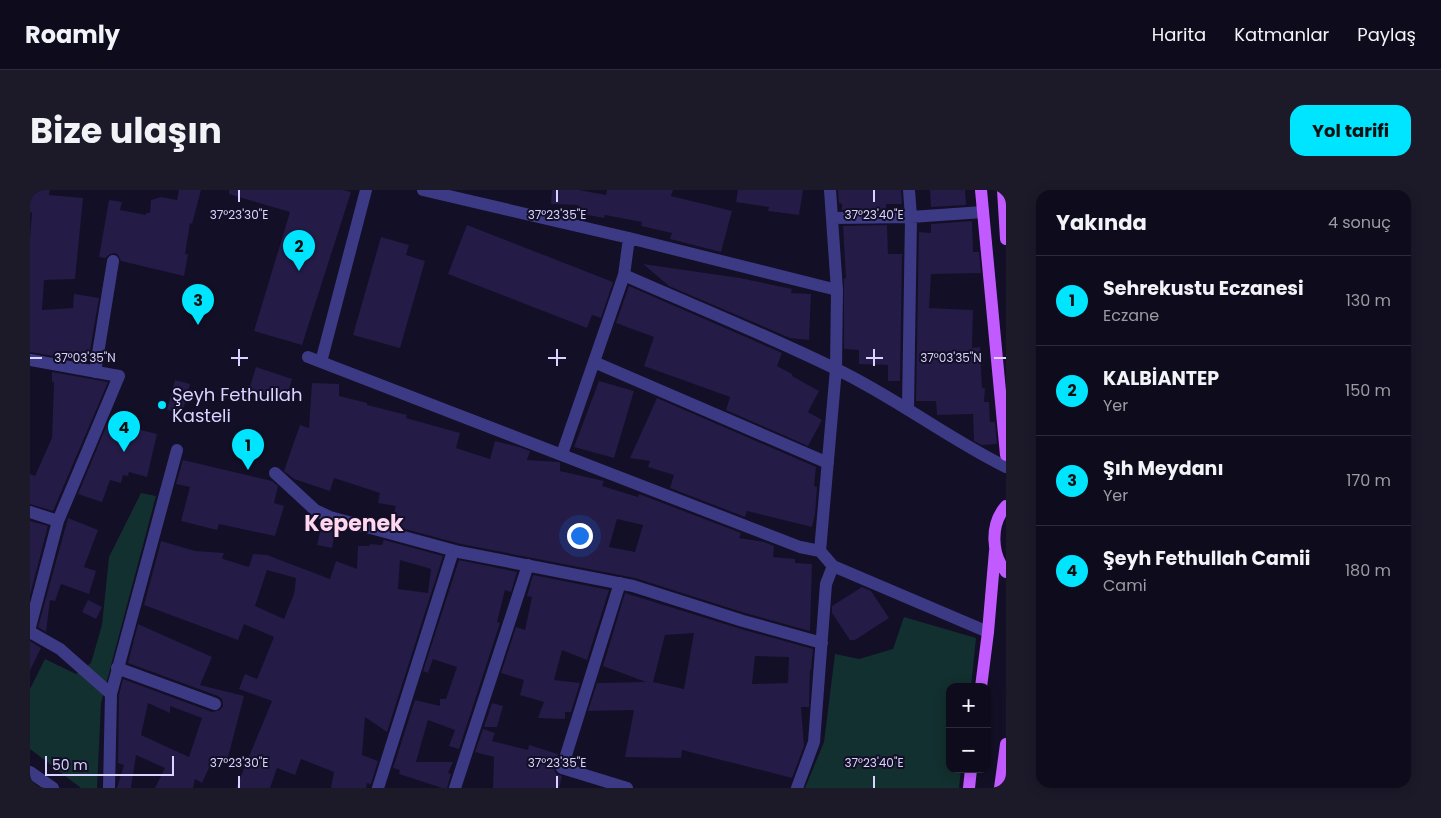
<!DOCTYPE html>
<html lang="tr">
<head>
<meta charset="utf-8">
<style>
	:root { --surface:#0e0b1c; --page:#1c1929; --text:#f1f3f6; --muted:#9b9ba3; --line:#2e2b3b; --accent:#00e5ff }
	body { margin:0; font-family:Poppins,sans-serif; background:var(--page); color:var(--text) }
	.controls { position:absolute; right:15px; bottom:15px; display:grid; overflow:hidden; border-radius:10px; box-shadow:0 2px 12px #0003 }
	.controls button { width:45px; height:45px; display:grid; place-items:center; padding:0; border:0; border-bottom:1px solid var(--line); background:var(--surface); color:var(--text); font:25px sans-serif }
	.scale { position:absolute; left:15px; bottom:12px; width:129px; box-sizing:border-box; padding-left:5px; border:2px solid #d9d4ff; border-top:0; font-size:14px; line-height:18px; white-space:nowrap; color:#d9d4ff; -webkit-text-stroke:4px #130f26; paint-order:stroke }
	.you { position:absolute; left:549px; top:345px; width:18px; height:18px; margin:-12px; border:4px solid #fff; border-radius:50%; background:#1a73e8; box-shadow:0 0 0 8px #1a73e833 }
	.badge { display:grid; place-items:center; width:32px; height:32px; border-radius:50%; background:var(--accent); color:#111; font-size:16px; font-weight:700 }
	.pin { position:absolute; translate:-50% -41px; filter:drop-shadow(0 1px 2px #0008) }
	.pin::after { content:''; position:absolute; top:26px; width:18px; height:15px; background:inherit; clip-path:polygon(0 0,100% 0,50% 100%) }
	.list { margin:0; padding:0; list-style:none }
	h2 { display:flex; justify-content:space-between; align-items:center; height:65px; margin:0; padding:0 20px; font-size:21px }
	h2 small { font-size:16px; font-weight:400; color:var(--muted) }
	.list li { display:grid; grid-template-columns:32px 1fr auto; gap:15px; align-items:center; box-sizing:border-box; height:90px; padding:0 20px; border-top:1px solid var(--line) }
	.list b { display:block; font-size:19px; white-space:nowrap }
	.list p { margin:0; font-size:16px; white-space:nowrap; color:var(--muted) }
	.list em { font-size:16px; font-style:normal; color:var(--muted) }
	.map { position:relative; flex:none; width:976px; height:598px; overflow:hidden; border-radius:15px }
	header { display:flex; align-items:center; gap:30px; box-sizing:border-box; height:70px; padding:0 25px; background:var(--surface); border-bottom:1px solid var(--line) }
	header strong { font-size:24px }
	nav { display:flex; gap:28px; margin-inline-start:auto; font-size:18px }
	.intro { display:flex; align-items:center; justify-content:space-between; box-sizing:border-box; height:120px; padding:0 30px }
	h1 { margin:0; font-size:35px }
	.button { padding:12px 22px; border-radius:15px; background:var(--accent); color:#111; font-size:18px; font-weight:700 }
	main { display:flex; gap:30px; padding:0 30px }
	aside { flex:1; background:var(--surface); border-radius:15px; box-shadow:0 2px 12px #0003 }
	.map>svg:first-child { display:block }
	.green { fill:#12302f }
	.building { fill:#241b47; fill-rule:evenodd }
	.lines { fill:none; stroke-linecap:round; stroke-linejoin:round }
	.minor { stroke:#3d3a85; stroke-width:12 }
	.major { stroke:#c25bff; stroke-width:12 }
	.ticks { fill:none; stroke:#d9d4ff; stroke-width:2 }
	.poi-dot { fill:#00e5ff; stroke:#130f26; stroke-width:2 }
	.labels { text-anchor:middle; stroke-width:4; stroke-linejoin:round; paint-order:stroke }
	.poi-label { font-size:18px; fill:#d9d4ff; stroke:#130f26; text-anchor:start }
	.district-label { font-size:22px; font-weight:bold; fill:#ffd6f0; stroke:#130f26 }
	.ticks-label { font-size:12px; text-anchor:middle; fill:#d9d4ff; stroke:#130f26; stroke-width:4; stroke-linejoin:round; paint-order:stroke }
</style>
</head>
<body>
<header>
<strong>Roamly</strong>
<nav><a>Harita</a><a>Katmanlar</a><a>Paylaş</a></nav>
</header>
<div class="intro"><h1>Bize ulaşın</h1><a class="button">Yol tarifi</a></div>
<main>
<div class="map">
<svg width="976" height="598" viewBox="0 0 976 598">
	<rect width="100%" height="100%" fill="#130f26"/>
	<path class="green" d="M111,303L126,306L71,513L67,598H51L0,559V499L15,469L46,484L61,473L72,435L79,367Z
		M874,427L946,448L941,497H920V579H931L929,598H775L794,552L805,464L829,469L863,459Z"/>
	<path class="building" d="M0,0H20L19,5L53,8L45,89L14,90L12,120L43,118L44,104L69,108L58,172L0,162V48L2,23L0,22Z
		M149,0H171L162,34L160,33L155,64H158L154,86L91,71L88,65L85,63L80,64L75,68L69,67L79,10L92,12L90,20L116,25V23H120L121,10L131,7L147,10Z
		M199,0H313L321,2L272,155L224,141L260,22L199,4Z
		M522,0H549L576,5L577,0H643L641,6L702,21L691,62L640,49L642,43L611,36L612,32L575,25L574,28L547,23L548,15L521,14Z
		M708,0H773L769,25L738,21L739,17L706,12Z
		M808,0H871L872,14H856V19L812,20V14L809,13Z
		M900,0H935L936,15L901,17Z
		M942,31L943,62H949L951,83L901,84L899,118L943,120L942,158L950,157L952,198H955L954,212H959L960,232H965L967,254L952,255L944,251L943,224L907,225L906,211H886L889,42L901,43V34Z
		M437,35L583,92L571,128L562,125L557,138L418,84Z
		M857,35L858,64H872L870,191H858V175L829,174V160L814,159V89L816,88L813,36Z
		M351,47L379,55L376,65L395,71L370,158L323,145Z
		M613,74L710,88L762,99L761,103L781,104L779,150L760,148L639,96Z
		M599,96L752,163L747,176L762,184V186L789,201L778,222L792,230L778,256L696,220L700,207L614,176L624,147L586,133Z
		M226,177L262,189L255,212L219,200Z
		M22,182L78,192L23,321L0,314V284L5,286L22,248L24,192H22Z
		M145,190L160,194L152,224L137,220Z
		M569,191L604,201L584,268L544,257Z
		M282,193L309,194V206L337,213V215L377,225L376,228L430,243L426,258L460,269L465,251L489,257L500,261L497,270L529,272L530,273V281L574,291L572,296L608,307L609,304L711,343L709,348L734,352L744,356L743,367L765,369V373L782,374L780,441L715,423L605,388L431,354L360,335L366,316L348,313L350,303L304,288L300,301L264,289L254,281L270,235L279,238ZM587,329L613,335L605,362L579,357Z
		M627,208L786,277L784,296L787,297L785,324L782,337L717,321L715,327L640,298L644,285L618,277L620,271L600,268Z
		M78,232L127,244L117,287L99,282L98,286L93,285L91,293L80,290L72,312L48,304Z
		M153,270L242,291L248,296L244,313L254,316L245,346L189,334L187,340L151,331L160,297L146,294Z
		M38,328L68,340L54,377L66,381L59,404L31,394L25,411L20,410L16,442L8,437Z
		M0,331L18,336L0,405Z
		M292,333L306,337L302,358L287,355Z
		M354,350L413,366L357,542L335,527L332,565L348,571L341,594L337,593L336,598H301L304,582L271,569L265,585L247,578L240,598H206L242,511L209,499L215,484L227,489L244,447L214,434L208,450L114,415L131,351L165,361L194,363L192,368L193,369L219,377L223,364L237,365L300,389L306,371L327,379L328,356H340V354L352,355ZM370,370L401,379L398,403L368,399ZM237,380L266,388L264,404L254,429L225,416Z
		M429,370L487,382L481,402L475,400L467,432L470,433L429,559L419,556L425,540L398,530L386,572H423L418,583L421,584L417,598H412L369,584L370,580L363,578L385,510L410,516V509H416L427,477L403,469L398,483L393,481Z
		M503,385L579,400L557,470L532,460L524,490L550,493L541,522H535V529L508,528L514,512L490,505L494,490L471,483L486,437L495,440L502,407L497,406Z
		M832,397L841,401L859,428L825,450H820L802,423V416Z
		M595,403L711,439L783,459L781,480H780L779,517H771L774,556L762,588L652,560L651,568L595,567L604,520L558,521L567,493L616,492L573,476ZM664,443L654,499L623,492L635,445ZM725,466L759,467L758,493L722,494Z
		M58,410L72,417L66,429L52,422Z
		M108,434L182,467L170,495L214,506L197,571L184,567L172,593L165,589L163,598H125L135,578L106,565L101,598H87L94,575L88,573L89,505L93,489L182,522L190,520L193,516L192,509L188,506L98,473ZM118,513L140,523V516L172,528L159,567L111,545Z
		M0,451L11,458L0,480Z
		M462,513L473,516L467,537H454Z
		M453,539L465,543L462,551L498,560L499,555L528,564L524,579L526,584L532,586L529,598H463L464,567L445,562Z"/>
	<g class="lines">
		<path class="minor" d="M393,0L599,48L807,100
			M800,0L807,100L806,179L790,361L803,376L958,442
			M802,28L881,27L953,22
			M594,85C664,116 737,145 806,179C865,207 917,248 976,277
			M278,167L770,357L790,361
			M0,170L89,186L28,331L0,437
			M291,172L336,0
			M564,172L798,273
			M65,182L83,71
			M878,219L881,27L879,0
			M532,264L594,85L599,48
			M245,283L285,320L300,327L429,362L603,396L713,431L792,453
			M0,322L28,331
			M590,393L532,578L597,598
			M0,442L30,459L81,504
			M87,478L185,514
			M0,582L23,598
			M79,598L81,504L147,260
			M348,598L423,361
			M425,598L498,375
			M767,598L784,552L796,394L803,376"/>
		<path class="major" d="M951,0L976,265
			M973,0L976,49
			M976,316C960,334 961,364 976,382
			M951,497L958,442L965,361
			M939,598L941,579
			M970,598L976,554"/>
	</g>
	<path class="ticks" d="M209,0V12M527,0V12M844,0V12M209,159V176M527,159V176M844,159V176M0,168H12M201,168H218M518,168H536M836,168H853M964,168H976M209,586V598M527,586V598M844,586V598"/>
	<circle class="poi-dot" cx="132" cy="215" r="5"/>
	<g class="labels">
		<g class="poi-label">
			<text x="142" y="211">Şeyh Fethullah<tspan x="142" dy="21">Kasteli</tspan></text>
		</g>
		<g class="district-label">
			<text x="324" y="341">Kepenek</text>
		</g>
	</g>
	<g class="ticks-label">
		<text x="209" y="29">37°23'30"E</text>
		<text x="527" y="29">37°23'35"E</text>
		<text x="844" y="29">37°23'40"E</text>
		<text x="55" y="172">37°03'35"N</text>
		<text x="921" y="172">37°03'35"N</text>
		<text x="209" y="577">37°23'30"E</text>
		<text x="527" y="577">37°23'35"E</text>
		<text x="844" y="577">37°23'40"E</text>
	</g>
</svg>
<div class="controls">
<button>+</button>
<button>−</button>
</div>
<div class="scale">50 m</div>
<div class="you"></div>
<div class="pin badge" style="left:218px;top:280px">1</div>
<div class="pin badge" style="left:269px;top:81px">2</div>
<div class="pin badge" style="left:168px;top:135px">3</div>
<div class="pin badge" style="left:94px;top:262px">4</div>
</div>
<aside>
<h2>Yakında<small>4 sonuç</small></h2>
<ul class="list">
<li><span class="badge">1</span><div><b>Sehrekustu Eczanesi</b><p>Eczane</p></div><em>130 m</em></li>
<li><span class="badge">2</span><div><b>KALBİANTEP</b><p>Yer</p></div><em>150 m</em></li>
<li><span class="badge">3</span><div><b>Şıh Meydanı</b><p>Yer</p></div><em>170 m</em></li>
<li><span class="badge">4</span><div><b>Şeyh Fethullah Camii</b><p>Cami</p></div><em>180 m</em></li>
</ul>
</aside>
</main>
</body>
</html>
